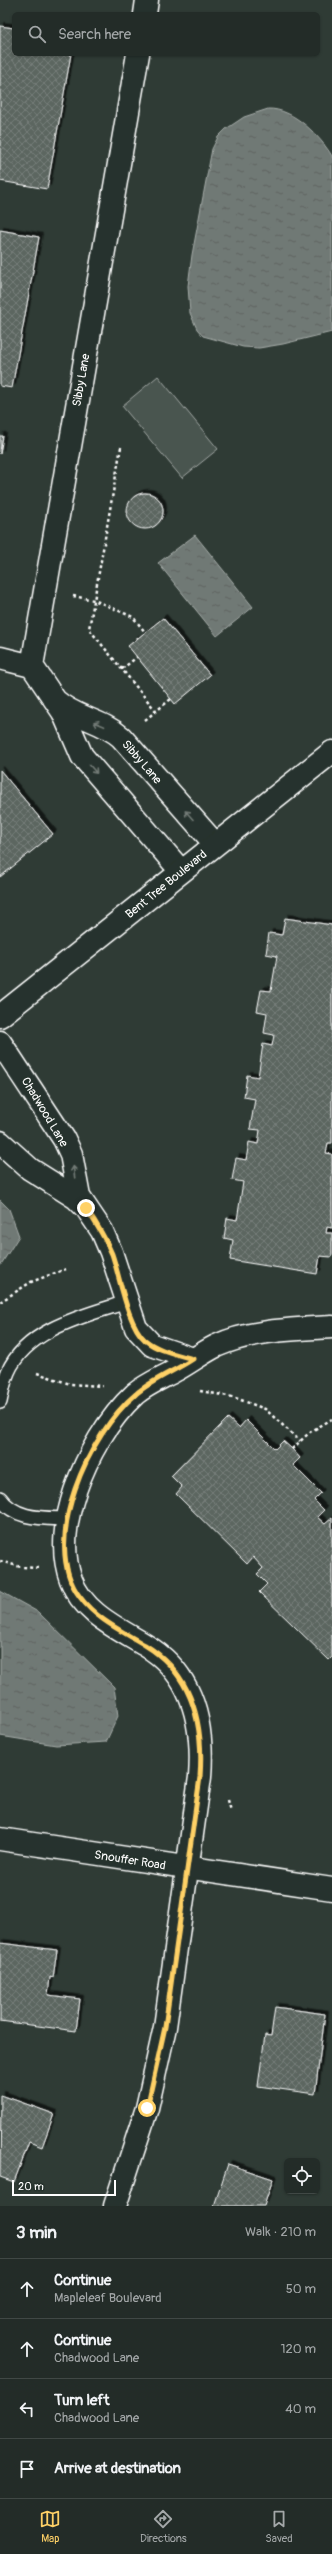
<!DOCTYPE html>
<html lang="en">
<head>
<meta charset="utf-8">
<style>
	:root { --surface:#232c28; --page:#2b3430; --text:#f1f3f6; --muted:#a3a7a8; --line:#404845; --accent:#ffd166 }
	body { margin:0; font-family:Pangolin,sans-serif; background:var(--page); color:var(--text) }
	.controls { position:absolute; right:12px; bottom:12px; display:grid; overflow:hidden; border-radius:6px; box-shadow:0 1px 3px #0004 }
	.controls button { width:36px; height:36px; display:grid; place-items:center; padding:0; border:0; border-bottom:1px solid var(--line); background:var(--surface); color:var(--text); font:20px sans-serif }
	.scale { position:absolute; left:12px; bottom:10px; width:104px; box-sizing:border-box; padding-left:4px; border:2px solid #fff; border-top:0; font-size:11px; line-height:14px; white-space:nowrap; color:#fff; -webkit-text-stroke:3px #26332d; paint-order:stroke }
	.stop { position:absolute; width:12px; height:12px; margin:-9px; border:3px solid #ffd166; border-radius:50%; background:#fff }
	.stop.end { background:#ffd166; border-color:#fff; box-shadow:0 1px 4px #0008 }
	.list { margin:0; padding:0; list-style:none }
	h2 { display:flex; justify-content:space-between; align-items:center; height:52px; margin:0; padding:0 16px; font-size:17px }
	h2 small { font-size:13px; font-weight:400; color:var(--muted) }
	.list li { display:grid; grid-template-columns:26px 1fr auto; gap:12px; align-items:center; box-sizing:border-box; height:60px; padding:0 16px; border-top:1px solid var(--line) }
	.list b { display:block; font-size:15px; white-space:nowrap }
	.list p { margin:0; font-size:13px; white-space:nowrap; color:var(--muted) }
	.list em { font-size:13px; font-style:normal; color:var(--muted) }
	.icon { flex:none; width:22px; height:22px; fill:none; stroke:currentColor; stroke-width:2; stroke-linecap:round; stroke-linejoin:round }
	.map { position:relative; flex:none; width:332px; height:2206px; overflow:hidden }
	.search { position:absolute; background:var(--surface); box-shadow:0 1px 3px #0004; left:12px; right:12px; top:12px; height:44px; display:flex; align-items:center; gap:10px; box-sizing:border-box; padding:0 14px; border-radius:6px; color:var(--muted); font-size:15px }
	.sheet { height:292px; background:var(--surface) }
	nav { display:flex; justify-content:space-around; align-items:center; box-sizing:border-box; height:56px; border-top:1px solid var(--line); background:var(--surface); font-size:11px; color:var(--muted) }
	nav a { display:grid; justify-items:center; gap:2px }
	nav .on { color:var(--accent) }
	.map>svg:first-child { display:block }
	.pitch { fill:#4a544f; stroke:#a4aaa7 }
	.water { fill:url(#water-ripples); stroke:#a9afac }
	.building { fill:url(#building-cross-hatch); stroke:#fff; filter:url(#shadow) }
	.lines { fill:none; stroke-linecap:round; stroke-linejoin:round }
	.lane-casing { stroke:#fff; stroke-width:16 }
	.street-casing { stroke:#fff; stroke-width:25 }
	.secondary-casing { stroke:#fff; stroke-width:25 }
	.path { stroke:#fff; stroke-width:2.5; stroke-dasharray:3 3; stroke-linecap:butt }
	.lane { stroke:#26332d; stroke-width:13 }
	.street { stroke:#26332d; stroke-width:22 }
	.secondary { stroke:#26332d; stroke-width:22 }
	.oneway { stroke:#727a76 }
	.route { stroke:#ffd166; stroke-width:5 }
	.labels { text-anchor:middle; stroke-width:4; stroke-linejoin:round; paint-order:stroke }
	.street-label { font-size:12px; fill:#fff; stroke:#26332d }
</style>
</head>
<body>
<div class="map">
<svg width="332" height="2206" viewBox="0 0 332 2206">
	<defs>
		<pattern id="water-ripples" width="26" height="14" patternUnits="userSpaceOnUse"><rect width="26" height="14" fill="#707975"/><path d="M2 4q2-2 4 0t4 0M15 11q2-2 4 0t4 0" fill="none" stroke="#5e6260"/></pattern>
		<pattern id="building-cross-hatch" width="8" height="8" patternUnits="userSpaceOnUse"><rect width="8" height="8" fill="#5b6661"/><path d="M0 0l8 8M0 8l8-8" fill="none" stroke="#747d79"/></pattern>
		<filter id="shadow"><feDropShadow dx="3.5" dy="-3.5" stdDeviation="0" flood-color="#0009"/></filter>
	</defs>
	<rect width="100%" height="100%" fill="#2f3b35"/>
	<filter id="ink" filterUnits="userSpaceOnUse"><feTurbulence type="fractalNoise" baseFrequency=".025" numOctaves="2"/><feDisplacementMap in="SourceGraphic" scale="8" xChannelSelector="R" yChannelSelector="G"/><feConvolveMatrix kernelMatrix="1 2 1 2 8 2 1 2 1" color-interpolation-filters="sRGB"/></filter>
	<g filter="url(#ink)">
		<path class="pitch" d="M158,376L218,449L182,478L122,406Z"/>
		<path class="water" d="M268,109C293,108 320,136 332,156V332L283,344L259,348L243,347L203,336L197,329L190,313L188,286L192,255L212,149L218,137L226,129L244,117Z
			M195,535L253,607L217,636L158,563Z
			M0,1200L9,1209L19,1236L0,1266Z
			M0,1591L38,1612L114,1687L118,1716L106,1742L56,1745L0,1736Z"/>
		<path class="building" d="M0,26L14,28V54H71L47,189L0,181Z
			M0,230L39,237L12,388L0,386Z
			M0,436H3L0,454Z
			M127 511a18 18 0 1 1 36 0a18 18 0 1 1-36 0Z
			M163,618L210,675L175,704L128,646Z
			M0,770L53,834L0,877Z
			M285,918L332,925V1143H328L326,1153L332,1154V1228L327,1227L326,1233H332V1254L331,1257L320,1256L317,1274L230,1260L233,1240L224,1238L227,1218L237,1220L243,1182L232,1180L236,1158L246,1160L249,1142L258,1144L260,1130L250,1129L255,1099L244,1097L247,1075L258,1077L263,1044L272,1046L274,1035L264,1033L267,1013L257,1011L261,990L271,991L277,956L266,954L269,933L282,935Z
			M228,1418L239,1428L246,1420L275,1449L283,1441L292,1449L300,1458L293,1465L321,1493L314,1500L324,1510L317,1517L325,1524L332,1518V1657L329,1660L259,1592L267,1584L257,1574L263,1568L253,1557L247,1564L176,1494L182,1487L171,1476Z
			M0,1943L57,1950L53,1978L50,1977L48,1995L80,1999L76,2031L0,2021Z
			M275,2007L325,2014L315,2094L258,2086L265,2035L271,2036Z
			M1,2095L54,2114L42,2147L29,2142L14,2182L0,2177Z
			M228,2164L273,2179L264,2206H214Z"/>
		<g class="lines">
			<defs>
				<path id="lane" d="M0,1402C2,1392 4,1381 8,1372C27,1328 87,1315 127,1302
					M0,1498C15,1520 43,1518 67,1519"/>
				<path id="street" d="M145,14L147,0
					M138,54L32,666L63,712L82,756L181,871
					M0,658L32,666
					M56,701C75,718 102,720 121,737L215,844
					M0,1042L64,1139L71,1154L79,1197L102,1231L111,1252L136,1328L152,1345L193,1359
					M0,1142L30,1169L76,1198L84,1206
					M115,2206L147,2108L165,2027L200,1777C204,1724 193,1673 145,1645C117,1628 83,1613 71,1580C60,1550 66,1519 75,1491C87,1456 108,1419 135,1394C147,1384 162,1378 176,1370C189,1363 202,1353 216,1346C251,1330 294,1329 332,1327"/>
				<path id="secondary" d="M0,1016L332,752
					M0,1839L332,1889"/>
			</defs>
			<use href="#lane" class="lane-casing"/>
			<use href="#street" class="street-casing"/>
			<use href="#secondary" class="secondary-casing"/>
			<path class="path" d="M121,447L89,629L156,711
				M73,596L94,600L133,617L145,632
				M122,669L137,657
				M145,720L171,699
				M0,1302L31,1282L66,1269
				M37,1373L70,1384L102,1386
				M200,1391L233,1397L265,1409L300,1441
				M292,1449L310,1432L332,1419
				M0,1561L21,1567L38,1568
				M228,1800L231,1811"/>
			<use href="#lane" class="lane"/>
			<use href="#street" class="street"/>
			<use href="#secondary" class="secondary"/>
		</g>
		<defs><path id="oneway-shaft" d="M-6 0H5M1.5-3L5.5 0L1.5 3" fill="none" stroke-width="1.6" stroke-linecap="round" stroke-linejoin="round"/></defs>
		<g class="oneway">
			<use href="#oneway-shaft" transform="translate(99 724) rotate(-157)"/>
			<use href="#oneway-shaft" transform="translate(93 769) rotate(49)"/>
			<use href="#oneway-shaft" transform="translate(189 815) rotate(-132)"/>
			<use href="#oneway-shaft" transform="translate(74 1172) rotate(-97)"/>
		</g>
	</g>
	<g class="lines" filter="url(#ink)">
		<path class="route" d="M86,1208C96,1223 105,1237 112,1254C120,1277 127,1324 145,1340C158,1351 177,1354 193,1359C175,1371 153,1379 136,1394C90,1432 38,1542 80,1597C97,1620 122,1631 145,1645C193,1674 204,1724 200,1777L165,2027L147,2108"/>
	</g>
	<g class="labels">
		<g class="street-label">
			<text transform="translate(81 380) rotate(-80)" y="4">Sibby Lane</text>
			<text transform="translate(142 762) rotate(49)" y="4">Sibby Lane</text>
			<text transform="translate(166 884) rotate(-39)" y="4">Bent Tree Boulevard</text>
			<text transform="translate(45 1112) rotate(59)" y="4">Chadwood Lane</text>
			<text transform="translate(130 1860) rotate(9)" y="4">Snouffer Road</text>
		</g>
	</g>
</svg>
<div class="controls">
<button><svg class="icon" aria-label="locate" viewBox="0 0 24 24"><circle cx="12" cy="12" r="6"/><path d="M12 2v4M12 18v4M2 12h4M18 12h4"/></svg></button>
</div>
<div class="scale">20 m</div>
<div class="stop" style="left:147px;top:2108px"></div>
<div class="stop end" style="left:86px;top:1208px"></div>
<div class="search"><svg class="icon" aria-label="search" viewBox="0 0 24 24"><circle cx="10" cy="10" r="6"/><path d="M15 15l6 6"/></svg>Search here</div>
</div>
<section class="sheet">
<h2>3 min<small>Walk · 210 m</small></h2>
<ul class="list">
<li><svg class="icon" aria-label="ahead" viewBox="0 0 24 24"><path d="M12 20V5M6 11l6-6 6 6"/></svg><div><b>Continue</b><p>Mapleleaf Boulevard</p></div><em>50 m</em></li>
<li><svg class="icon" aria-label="ahead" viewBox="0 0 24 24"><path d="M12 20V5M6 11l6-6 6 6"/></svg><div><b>Continue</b><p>Chadwood Lane</p></div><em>120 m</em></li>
<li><svg class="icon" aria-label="left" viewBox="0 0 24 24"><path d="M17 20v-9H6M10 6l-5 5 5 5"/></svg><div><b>Turn left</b><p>Chadwood Lane</p></div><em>40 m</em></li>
<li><svg class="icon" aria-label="arrive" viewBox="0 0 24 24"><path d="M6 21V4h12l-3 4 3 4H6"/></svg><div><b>Arrive at destination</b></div></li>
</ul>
</section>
<nav>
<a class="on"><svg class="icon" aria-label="map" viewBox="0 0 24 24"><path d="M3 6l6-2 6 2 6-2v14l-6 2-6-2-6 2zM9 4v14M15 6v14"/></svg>Map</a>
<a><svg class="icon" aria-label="directions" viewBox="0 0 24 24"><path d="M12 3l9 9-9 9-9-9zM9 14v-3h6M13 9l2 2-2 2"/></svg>Directions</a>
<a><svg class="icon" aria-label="saved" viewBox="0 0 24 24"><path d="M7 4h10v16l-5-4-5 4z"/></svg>Saved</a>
</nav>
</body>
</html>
